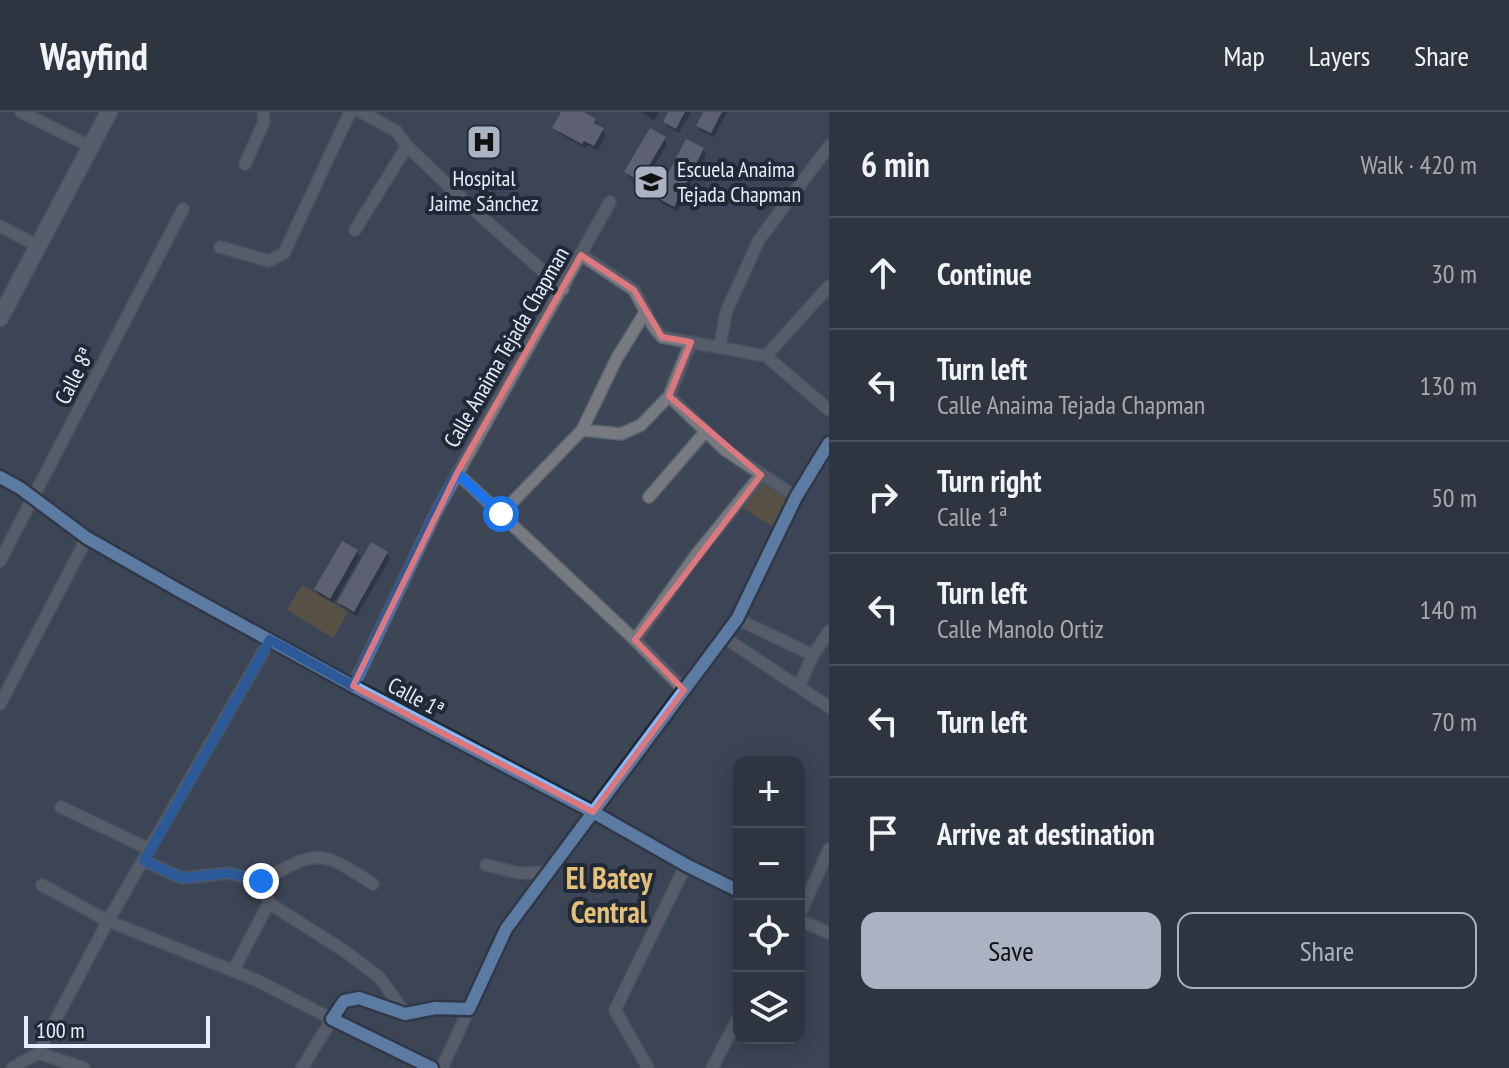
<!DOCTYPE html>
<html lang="en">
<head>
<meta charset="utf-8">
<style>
	:root { --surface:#2e3440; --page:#3a3f4b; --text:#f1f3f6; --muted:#a7aab1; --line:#494f59; --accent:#abb3c2 }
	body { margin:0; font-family:"PT Sans Narrow",sans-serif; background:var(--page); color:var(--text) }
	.controls { position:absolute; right:24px; bottom:24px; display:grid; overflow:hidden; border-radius:16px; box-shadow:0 4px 20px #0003 }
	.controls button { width:72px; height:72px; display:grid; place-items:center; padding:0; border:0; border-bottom:2px solid var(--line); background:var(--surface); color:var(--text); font:40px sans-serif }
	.scale { position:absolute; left:24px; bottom:20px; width:186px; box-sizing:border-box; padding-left:8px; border:4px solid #e6edfc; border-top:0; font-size:22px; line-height:28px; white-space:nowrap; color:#e6edfc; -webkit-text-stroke:6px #222936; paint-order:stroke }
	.stop { position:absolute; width:24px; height:24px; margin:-18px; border:6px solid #1a73e8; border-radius:50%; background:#fff }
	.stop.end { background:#1a73e8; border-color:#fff; box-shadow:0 2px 8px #0008 }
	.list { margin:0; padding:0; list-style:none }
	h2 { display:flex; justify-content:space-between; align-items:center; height:104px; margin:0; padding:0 32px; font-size:34px }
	h2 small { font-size:26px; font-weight:400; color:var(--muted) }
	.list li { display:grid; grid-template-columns:52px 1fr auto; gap:24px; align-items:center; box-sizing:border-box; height:112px; padding:0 32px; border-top:2px solid var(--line) }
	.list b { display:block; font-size:30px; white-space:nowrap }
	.list p { margin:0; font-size:26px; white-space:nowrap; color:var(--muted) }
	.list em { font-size:26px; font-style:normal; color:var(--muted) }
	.actions { display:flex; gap:16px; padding:24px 32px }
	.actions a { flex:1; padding:18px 0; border:2px solid var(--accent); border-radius:16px; text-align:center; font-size:28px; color:var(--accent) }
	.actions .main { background:var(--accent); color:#111 }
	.icon { flex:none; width:44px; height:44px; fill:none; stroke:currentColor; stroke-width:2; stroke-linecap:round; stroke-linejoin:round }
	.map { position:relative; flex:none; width:829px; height:956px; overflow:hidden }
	header { display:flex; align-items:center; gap:48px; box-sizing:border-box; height:112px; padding:0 40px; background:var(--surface); border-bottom:2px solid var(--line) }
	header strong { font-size:38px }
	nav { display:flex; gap:44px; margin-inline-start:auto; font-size:28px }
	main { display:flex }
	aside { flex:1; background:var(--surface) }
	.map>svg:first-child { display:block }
	.green { fill:#786132 }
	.shadow { fill:#0007 }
	.building { fill:#858091 }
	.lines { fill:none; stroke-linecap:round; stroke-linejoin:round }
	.minor-casing { stroke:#5a626e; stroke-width:14 }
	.secondary-casing { stroke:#5a626e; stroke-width:19 }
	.minor { stroke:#777b81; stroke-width:11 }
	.secondary { stroke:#787d86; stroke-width:16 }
	.cycleway-casing { stroke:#222936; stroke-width:17 }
	.cycleway { stroke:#80bcff; stroke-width:12 }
	.route { stroke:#1a73e8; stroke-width:10 }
	.marked { fill:none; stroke:#dc777d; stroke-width:6; stroke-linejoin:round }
	.labels { text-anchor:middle; stroke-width:8; stroke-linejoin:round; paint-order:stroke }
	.poi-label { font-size:22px; fill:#e6edfc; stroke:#222936; text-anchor:start }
	.street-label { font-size:22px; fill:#e6edfc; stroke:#222936 }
	.district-label { font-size:30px; font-weight:bold; fill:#e5c078; stroke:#222936 }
</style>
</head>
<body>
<header>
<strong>Wayfind</strong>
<nav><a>Map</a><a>Layers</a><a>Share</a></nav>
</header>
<main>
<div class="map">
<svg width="829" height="956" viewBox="0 0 829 956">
	<rect width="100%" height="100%" fill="#3d4655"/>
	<path class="green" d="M763,367L792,386L777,417L741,395Z
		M302,473L348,500L333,526L287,498Z"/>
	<path class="shadow" d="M563,0H580L595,8L606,23L598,38L587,33L585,36L558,21L554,16Z
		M642,0H659L654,9Z
		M671,0H691L679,21L668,15L665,10Z
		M705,0H727L714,25L701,19L698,14Z
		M664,26L667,32L643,73L629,65L626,60Z
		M703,37L706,43L677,99L661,91L658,85Z
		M357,440L360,445L334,491L319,483L316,477Z
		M387,441L390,447L357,504L342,495L339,490Z"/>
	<path class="building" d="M561,0H584L596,7L594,11L604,16L594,34L584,29L582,32L552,16Z
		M668,0H685L676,17L663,10Z
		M703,0H722L711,21L696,14Z
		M650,16L666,25L640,69L624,60Z
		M686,27L704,36L674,95L656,85Z
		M342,429L358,438L330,487L314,477Z
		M371,430L388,440L354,500L337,490Z"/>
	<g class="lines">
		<defs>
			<path id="minor" d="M21,0L91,35
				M361,0L396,19L407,34L473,97L563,177
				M245,52L264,10L263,0
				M0,114L38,134
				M355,118L407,34
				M220,135L269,149L284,141L350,0
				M581,143L634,178L653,214L662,225L766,244L829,298
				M720,235L726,200L759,128L829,34
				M766,244L829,174
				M669,284L725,338L796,385
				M582,318L621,322L641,313L669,284L691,230
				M457,361L635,528L684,578
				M0,365L20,376L87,426L180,479L353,574L593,700L686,753L739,779
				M649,385L705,320
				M501,402L582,318L617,246L646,199
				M0,449L183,97
				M737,507L813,543
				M725,526L829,595
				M635,528L696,443L761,363
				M353,574L437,398L610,90
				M799,574L813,543L829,519
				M0,592L87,426
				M61,695L149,737
				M144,749L182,766L229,761L261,769C318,738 318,736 373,772
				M486,753L519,761L550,760
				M261,769L269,791L346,840L380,866L405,901
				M42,773L108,809L256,868L332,907L302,956
				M799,804L829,737
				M799,808L829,821
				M233,859L269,791
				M38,941L108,809L270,528
				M12,956L38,941L84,956
				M432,956L332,907L344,889L359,886L405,902L436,896L469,897L506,817L737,507L796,385L829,331
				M442,956L469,897
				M648,956L615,898L686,753
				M712,956L739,904"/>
			<path id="secondary" d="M0,206L109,0"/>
		</defs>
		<use href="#minor" class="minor-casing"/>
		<use href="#secondary" class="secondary-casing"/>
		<use href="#minor" class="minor"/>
		<use href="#secondary" class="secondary"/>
		<defs>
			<path id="cycleway" d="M0,365L20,376L87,426L180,479L353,574L593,700L686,753L739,779
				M432,956L332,907L344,889L359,886L405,902L436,896L469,897L506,817L737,507L796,385L829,331"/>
		</defs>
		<use href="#cycleway" class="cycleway-casing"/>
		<use href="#cycleway" class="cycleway"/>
	</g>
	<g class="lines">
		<path class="route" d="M261,769L229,761L182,766L144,749L270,528L353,574L437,398L457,361L501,402"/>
	</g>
	<path d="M0 0H829V956H0ZM581,143L634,178L662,225L691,230L669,284L761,363L635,528L684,578L593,700L353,574L457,361Z" fill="#3d4655" fill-opacity=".55" fill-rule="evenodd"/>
	<path class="marked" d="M581,143L634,178L662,225L691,230L669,284L761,363L635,528L684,578L593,700L353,574L457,361Z"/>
	<defs>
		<symbol id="hospital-square" viewBox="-11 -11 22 22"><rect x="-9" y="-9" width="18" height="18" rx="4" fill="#abb3c2" stroke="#222936"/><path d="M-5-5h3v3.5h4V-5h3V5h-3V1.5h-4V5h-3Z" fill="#111"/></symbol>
		<symbol id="school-square" viewBox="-11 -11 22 22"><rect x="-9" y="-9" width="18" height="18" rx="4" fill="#abb3c2" stroke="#222936"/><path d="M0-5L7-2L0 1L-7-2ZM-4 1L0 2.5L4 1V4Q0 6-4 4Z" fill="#111"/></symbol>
	</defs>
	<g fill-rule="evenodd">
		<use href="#hospital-square" x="464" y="10" width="40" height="40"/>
		<use href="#school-square" x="631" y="50" width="40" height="40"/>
	</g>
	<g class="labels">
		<g class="poi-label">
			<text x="677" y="65">Escuela Anaima<tspan x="677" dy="25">Tejada Chapman</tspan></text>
			<text x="484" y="74" text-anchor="middle">Hospital<tspan x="484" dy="25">Jaime Sánchez</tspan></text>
		</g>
		<g class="street-label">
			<text transform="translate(506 235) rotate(-60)" y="8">Calle Anaima Tejada Chapman</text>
			<text transform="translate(74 264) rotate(-63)" y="8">Calle 8ª</text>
			<text transform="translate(416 585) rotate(28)" y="8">Calle 1ª</text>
		</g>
		<g class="district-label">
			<text x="609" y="777">El Batey<tspan x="609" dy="34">Central</tspan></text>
		</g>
	</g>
</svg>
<div class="controls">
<button>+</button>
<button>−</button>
<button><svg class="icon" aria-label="locate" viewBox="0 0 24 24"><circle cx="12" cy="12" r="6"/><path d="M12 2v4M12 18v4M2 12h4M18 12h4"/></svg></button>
<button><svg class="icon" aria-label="layers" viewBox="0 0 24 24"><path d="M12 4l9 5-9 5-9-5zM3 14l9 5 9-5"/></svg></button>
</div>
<div class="scale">100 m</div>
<div class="stop" style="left:501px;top:402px"></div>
<div class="stop end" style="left:261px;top:769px"></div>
</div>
<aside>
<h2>6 min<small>Walk · 420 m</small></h2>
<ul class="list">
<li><svg class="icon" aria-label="ahead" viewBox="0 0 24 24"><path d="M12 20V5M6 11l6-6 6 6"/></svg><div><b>Continue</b></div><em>30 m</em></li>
<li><svg class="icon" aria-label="left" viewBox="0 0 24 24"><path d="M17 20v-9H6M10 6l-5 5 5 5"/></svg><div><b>Turn left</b><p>Calle Anaima Tejada Chapman</p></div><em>130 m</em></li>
<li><svg class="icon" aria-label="right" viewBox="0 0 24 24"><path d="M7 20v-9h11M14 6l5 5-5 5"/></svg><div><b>Turn right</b><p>Calle 1ª</p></div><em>50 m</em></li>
<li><svg class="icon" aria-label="left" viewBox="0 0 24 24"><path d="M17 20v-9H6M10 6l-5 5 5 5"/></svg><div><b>Turn left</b><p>Calle Manolo Ortiz</p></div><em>140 m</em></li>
<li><svg class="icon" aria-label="left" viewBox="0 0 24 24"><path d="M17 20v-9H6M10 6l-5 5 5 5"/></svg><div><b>Turn left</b></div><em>70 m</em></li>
<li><svg class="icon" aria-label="arrive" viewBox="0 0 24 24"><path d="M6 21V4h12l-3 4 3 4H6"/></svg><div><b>Arrive at destination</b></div></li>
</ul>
<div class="actions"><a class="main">Save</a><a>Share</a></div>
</aside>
</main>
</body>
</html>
